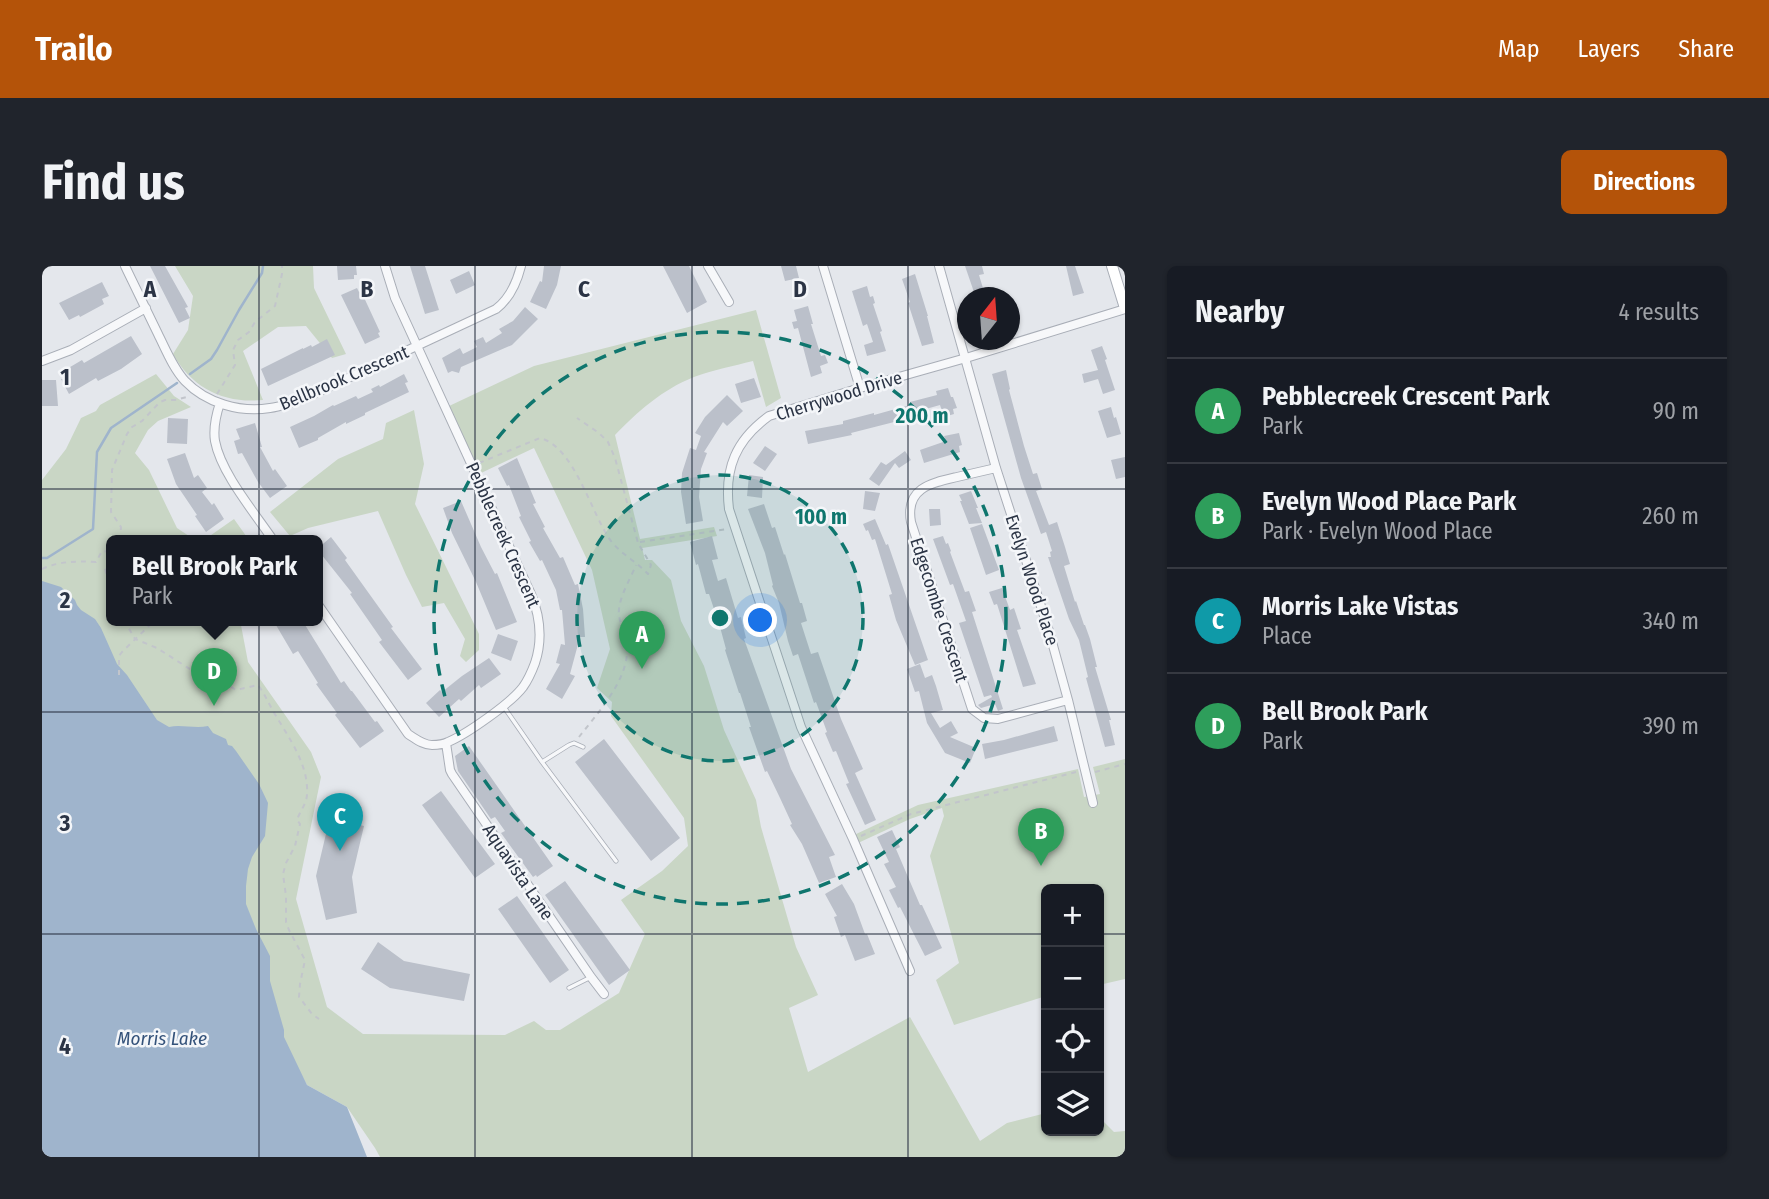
<!DOCTYPE html>
<html lang="en">
<head>
<meta charset="utf-8">
<style>
	:root { --surface:#171b24; --page:#20242c; --text:#f1f3f6; --muted:#9ea1a6; --line:#363941; --accent:#b45309 }
	body { margin:0; font-family:"Fira Sans Condensed",sans-serif; background:var(--page); color:var(--text) }
	.controls { position:absolute; right:21px; bottom:21px; display:grid; overflow:hidden; border-radius:10px; box-shadow:0 2px 5px #0004 }
	.controls button { width:63px; height:63px; display:grid; place-items:center; padding:0; border:0; border-bottom:2px solid var(--line); background:var(--surface); color:var(--text); font:35px sans-serif }
	.compass { position:absolute; left:915px; top:21px; width:63px; height:63px; border-radius:50%; background:var(--surface); box-shadow:0 2px 5px #0004; rotate:17deg }
	.you { position:absolute; left:719px; top:355px; width:24px; height:24px; margin:-18px; border:5px solid #fff; border-radius:50%; background:#1a73e8; box-shadow:0 0 0 10px #1a73e833 }
	.badge { display:grid; place-items:center; width:46px; height:46px; border-radius:50%; background:var(--accent); color:#fff; font-size:23px; font-weight:700 }
	.pin { position:absolute; translate:-50% -58px; filter:drop-shadow(0 2px 4px #0008) }
	.pin::after { content:''; position:absolute; top:37px; width:24px; height:21px; background:inherit; clip-path:polygon(0 0,100% 0,50% 100%) }
	.popup { position:absolute; left:64px; top:269px; width:217px; height:91px; box-sizing:border-box; display:grid; place-content:center; border-radius:10px; background:var(--surface); filter:drop-shadow(0 2px 5px #0005); font-size:23px; white-space:nowrap; color:var(--muted) }
	.popup b { font-size:26px; color:var(--text) }
	.popup::after { content:''; position:absolute; left:50%; top:100%; margin-left:-14px; border:14px solid transparent; border-top-color:var(--surface) }
	.list { margin:0; padding:0; list-style:none }
	h2 { display:flex; justify-content:space-between; align-items:center; height:91px; margin:0; padding:0 28px; font-size:30px }
	h2 small { font-size:23px; font-weight:400; color:var(--muted) }
	.list li { display:grid; grid-template-columns:46px 1fr auto; gap:21px; align-items:center; box-sizing:border-box; height:105px; padding:0 28px; border-top:2px solid var(--line) }
	.list b { display:block; font-size:26px; white-space:nowrap }
	.list p { margin:0; font-size:23px; white-space:nowrap; color:var(--muted) }
	.list em { font-size:23px; font-style:normal; color:var(--muted) }
	.icon { flex:none; width:38px; height:38px; fill:none; stroke:currentColor; stroke-width:2; stroke-linecap:round; stroke-linejoin:round }
	.map { position:relative; flex:none; width:1083px; height:891px; overflow:hidden; border-radius:10px }
	header { display:flex; align-items:center; gap:42px; box-sizing:border-box; height:98px; padding:0 35px; background:var(--accent); color:#fff }
	header strong { font-size:33px }
	nav { display:flex; gap:38px; margin-inline-start:auto; font-size:24px }
	.intro { display:flex; align-items:center; justify-content:space-between; box-sizing:border-box; height:168px; padding:0 42px }
	h1 { margin:0; font-size:49px }
	.button { padding:18px 32px; border-radius:10px; background:var(--accent); color:#fff; font-size:24px; font-weight:700 }
	main { display:flex; gap:42px; padding:0 42px }
	aside { flex:1; background:var(--surface); border-radius:10px; box-shadow:0 2px 5px #0004 }
	.map>svg:first-child { display:block }
	.green { fill:#c9d6c5 }
	.water { fill:#9fb4cc }
	.lines { fill:none; stroke-linecap:round; stroke-linejoin:round }
	.stream { stroke:#9fb4cc; stroke-width:2.5 }
	.building { fill:#bbc0ca }
	.lane-casing { stroke:#a9aeb7; stroke-width:5 }
	.street-casing { stroke:#a9aeb7; stroke-width:10 }
	.secondary-casing { stroke:#a9aeb7; stroke-width:12 }
	.path { stroke:#c2c5cb; stroke-width:2; stroke-dasharray:5 5; stroke-linecap:butt }
	.lane { stroke:#f7f8fa; stroke-width:3.5 }
	.street { stroke:#f7f8fa; stroke-width:8 }
	.secondary { stroke:#fff; stroke-width:10 }
	.grid { fill:none; stroke:#2b3445; stroke-width:2; stroke-opacity:0.55 }
	.ring { fill:none; stroke:#0f766e; stroke-width:3.5; stroke-dasharray:12 9 }
	.labels { text-anchor:middle; stroke-width:5; stroke-linejoin:round; paint-order:stroke }
	.street-label { font-size:18px; fill:#2b3445; stroke:#f4f6f9 }
	.water-label { font-size:19px; font-style:italic; fill:#34527a; stroke:#f4f6f9 }
	.grid-label { font-size:23px; text-anchor:middle; font-weight:bold; fill:#2b3445; stroke:#f4f6f9; stroke-width:5; stroke-linejoin:round; paint-order:stroke }
	.centre { fill:#0f766e; stroke:#f4f6f9; stroke-width:3.5 }
	.ring-label { font-size:21px; text-anchor:middle; font-weight:bold; fill:#0f766e; stroke:#f4f6f9; stroke-width:5; stroke-linejoin:round; paint-order:stroke }
</style>
</head>
<body>
<header>
<strong>Trailo</strong>
<nav><a>Map</a><a>Layers</a><a>Share</a></nav>
</header>
<div class="intro"><h1>Find us</h1><a class="button">Directions</a></div>
<main>
<div class="map">
<svg width="1083" height="891" viewBox="0 0 1083 891">
	<rect width="100%" height="100%" fill="#e4e7ec"/>
	<path class="green" d="M133,0H271L272,22L304,88L290,92L264,60L236,61L201,85L221,134C182,138 150,122 131,88L146,64L151,30Z
		M714,44L739,132L724,141L711,95C691,100 671,104 652,111C621,123 595,146 573,169L598,273L672,261L675,270L600,282L603,294H610L629,314L639,355L662,400L682,464L714,534L719,561L754,681L776,729L747,742L766,806L868,751L938,875L965,857L1004,847V865H1057V851L1072,866L1083,865V891H338L333,882L305,841L265,819L241,773L117,468L0,319V214L24,183L39,152L54,145L58,139L114,108L132,130L149,141L116,155L106,164L93,187L107,204L135,262L153,274H69V354H198L206,396L269,486L279,511L254,633L285,741L321,768L463,769L492,755L504,764H518L577,727L603,668L579,634L620,605L646,580L642,552L569,450L570,436L555,422L568,383L550,304L492,182L437,208L431,196L433,194L432,191L429,192L405,141L492,100Z
		M372,144L382,198L373,238L437,368V384L424,396L418,390L423,373L402,337L380,341L364,309L336,245L266,262L248,270L228,246L296,193L341,173L344,157Z
		M192,253L207,274H162Z
		M1083,493V713L1057,719V623H1004V730L912,759L894,714L917,697L888,590L902,550L900,542L868,553L816,577L812,569L876,539L1036,503L1042,531L1058,528L1051,501Z"/>
	<path class="water" d="M0,315L19,321L33,334L35,339L39,344L53,353L59,362L75,398L85,409L115,454L127,461C139,458 153,463 166,460L171,467L184,473L186,479L190,480L194,485L217,518L226,537L223,570L210,591L206,603L204,620V638L214,663L228,690V715L242,764V771L265,819L305,841L325,891H0Z"/>
	<g class="lines">
		<path class="stream" d="M148,108L169,93L175,84L197,44L220,7L221,0
			M0,292H5L51,263L55,186L69,162L135,117"/>
	</g>
	<path class="building" d="M108,0H123L146,41L143,42L148,52L137,57Z
		M295,0H314L315,9H312V13L296,14Z
		M368,0H383L397,44L383,48Z
		M502,0H519L515,19L504,43L488,36L498,15L500,16Z
		M621,0H647L665,36L645,47Z
		M739,0H754L757,12L743,15Z
		M923,0H940L942,8L937,9L944,32H934Z
		M1024,0H1033L1042,27L1031,30Z
		M427,5L433,19L414,28L408,14Z
		M873,8L886,50H885L892,77L880,80L866,37L868,36L860,13Z
		M60,16L67,30L60,33L62,38L38,51L37,49L27,54L17,37Z
		M825,20L828,31L831,30L833,37L831,38L840,65L838,66L844,85L825,90L822,79L831,76L825,58L821,60L810,25Z
		M315,22L317,26L319,25L338,66L336,67L338,71L323,78L299,29Z
		M766,40L771,58H769L779,90L783,89L786,97L778,100L780,107L769,111L756,62L752,63L750,56L755,55L752,44Z
		M483,41L496,53L470,79L419,101L417,107L410,105L406,107L400,92L418,82L421,88L435,81L432,75L441,71L444,77L460,67L457,63L471,55Z
		M89,70L100,88L79,103L56,115L54,112L27,128L19,113H22L18,107L40,94L42,97Z
		M285,73L293,89L226,120L219,103L261,82V83L269,79L270,81Z
		M1060,80L1065,93L1063,94L1073,124L1061,128L1056,113L1042,117L1040,108L1056,104L1049,84Z
		M964,104L968,123L967,124L982,180L991,208L995,207L1000,223L994,225L1007,259L1015,256L1023,281L1028,298L1022,300L1033,336L1034,335L1042,359H1043L1048,373L1055,401H1053L1069,454H1067L1073,479L1063,481L1044,412L1046,411L1037,374L1027,353L1006,291H1009L1008,286L1010,285L1004,266L999,268L979,212L950,108Z
		M362,108L366,116L363,117L367,126L323,147V149L304,158V156L276,172V174L257,182L248,161L272,150L291,139L292,140L314,130L316,133L331,126L329,123L337,119L338,121Z
		M712,112L719,131L699,137L693,118Z
		M0,114H14L16,140H0Z
		M906,122L909,131H911L915,142L911,143L912,148L902,151L898,139L859,150L860,154L809,167L810,169L766,178L763,165L801,158V155L832,147V149L868,139V136L895,129L894,125Z
		M685,129L701,145L685,160L681,156L662,186L665,187L659,203L657,231L661,255L644,258L639,226L640,207L648,182L654,184L659,170L653,167L663,151Z
		M1069,141L1072,152L1074,151L1079,168L1065,172L1056,145Z
		M126,152L146,153L145,178L125,177Z
		M213,157L220,181H218L231,205L233,203L245,220L228,232L216,216L200,187L196,188L192,175L198,173L194,163Z
		M917,167L920,179L917,180L918,186L882,197L878,184L904,175L902,170Z
		M723,180L735,188L723,205L711,197Z
		M863,185L869,194L857,202L853,197L837,220L827,213L839,196L844,199Z
		M143,187L152,212L156,209L165,222L160,226L170,239L172,237L182,253L164,266L153,250L155,249L134,218L125,193Z
		M1083,191V211L1074,213L1069,194Z
		M475,192L494,237L491,238L503,261L501,262L518,292L521,291L533,319L536,318L541,343L543,371H538L528,408L533,410L520,433L504,423L518,398L514,397L519,378L523,379L520,344H518L514,324L500,294L498,295L487,276L489,275L477,251L479,250L467,219L465,220L456,202Z
		M707,209L721,211L720,232L705,230Z
		M823,225L838,227L833,245L821,243Z
		M929,225L936,242H934L940,257L927,258L918,235H920L917,229Z
		M419,235L439,281L453,308L455,307L475,356L454,364L434,316L410,267L401,242Z
		M722,238L730,262L733,261L742,289L743,288L758,337H760L765,355L759,357L769,388L776,386L799,453L821,503L813,507L834,554L823,559L804,518L807,517L794,485L791,486L783,467L785,466L774,436L772,437L756,388L751,390L746,375L737,337L730,320L731,319L723,287L706,243Z
		M887,243H898L899,259L888,260Z
		M833,253L844,279L846,278L886,394L873,399L854,354L847,329L850,328L833,273L830,274L826,264L824,265L821,258Z
		M940,258L957,304L944,309L928,262Z
		M670,270L676,293L670,294L676,315L684,312L696,352L699,351L704,372L702,373L749,503L793,589L787,591L794,611L777,617L760,578L748,559L750,558L738,532L725,505L723,506L707,461H709L698,427H697L683,384L684,383L678,361L667,328H664L656,298L654,299L648,276Z
		M901,270L904,278L906,277L909,285L908,286L923,326L927,325L934,345L930,346L961,443L956,445L953,438L939,442L936,439L950,431L949,429L942,431L917,357L924,355L911,318L908,319L891,273Z
		M289,271L305,292L303,294L351,361L349,362L380,403L366,414L337,376L340,374L308,328L310,327L275,283Z
		M960,322L968,344L972,342L979,363L975,364L994,418L981,421L955,338L952,339L947,326Z
		M231,354H260L299,417L302,415L309,425H310L333,456L335,455L342,465L318,482L293,449L295,447L274,418L276,417L256,385L251,388Z
		M456,368L476,375L469,395L449,387Z
		M447,392L459,408L439,422L437,419L419,435L417,433L397,451L384,437L398,424L400,426L420,410Z
		M878,398L883,412L890,409L894,420L901,444L889,447L898,462L909,455L916,467L908,471L934,482L928,497L903,487L885,457L877,425L873,426L865,403Z
		M1012,460L1016,475L943,493L940,478L962,474Z
		M562,473L638,572L609,595L533,496Z
		M427,480L511,600L495,611L494,609L491,611L459,567L463,565L453,551L449,553L416,505L413,490Z
		M399,525L453,598L433,612L380,539Z
		M288,551L322,560L310,611L315,647L284,654L274,610Z
		M850,564L858,581L854,583L878,639H880L900,682L883,690L858,641L856,642L847,624L854,621L842,598L847,596L835,571Z
		M523,615L588,704L567,719L503,629Z
		M800,618L812,638L823,668H825L833,688L813,695L803,669L799,671L792,651L795,650L783,628Z
		M475,630L527,704L508,717L456,643Z
		M336,676L362,695L428,708L422,735L348,722L319,703Z"/>
	<g class="lines">
		<defs>
			<path id="lane" d="M462,441L500,496L574,595
				M500,496L527,479L532,477L541,481
				M527,722L547,712"/>
			<path id="street" d="M83,0C94,23 105,45 116,68C124,84 131,102 143,115C164,137 198,147 228,142C244,140 259,133 274,127L454,43C467,33 475,16 479,0
				M666,0L687,36
				M781,0L818,122
				M897,0L954,202L1007,365L1026,434L1051,537
				M0,95L29,84L104,42
				M178,137C174,149 171,162 173,175C179,207 212,246 231,274
				M954,202C941,205 928,208 915,211C889,217 863,222 869,256L930,443L942,452L956,453L1026,434
				M275,337L366,468C374,473 381,479 390,479C396,479 402,478 406,476C425,468 469,437 481,421C486,414 490,405 493,397C501,373 498,350 489,328L353,32L343,0
				M404,477L408,504L410,508L549,711L562,728
				M868,705L811,573L759,461L687,243C682,202 694,174 727,150L818,122L924,92L1083,43"/>
			<path id="secondary" d="M1070,0L1083,42"/>
		</defs>
		<use href="#lane" class="lane-casing"/>
		<use href="#street" class="street-casing"/>
		<use href="#secondary" class="secondary-casing"/>
		<path class="path" d="M175,128L193,99L191,84L196,74L207,66L213,56L233,40L240,8V0
			M437,197L498,172C533,181 549,248 569,275C579,288 595,296 606,308L609,299L596,277L573,192L566,176L557,167L535,152
			M78,274L79,261L69,246L70,204L85,168L90,161L100,155L118,136L123,134H133L145,131
			M176,274L187,272L192,274
			M207,274L218,269
			M598,276L686,263
			M69,295L63,302L69,327
			M0,303C18,295 34,295 54,296L60,285L69,286
			M82,354L93,373L115,382L165,414L186,419L194,424L216,419C222,427 225,434 230,443C244,468 267,497 265,528C265,537 258,545 255,554L258,558L253,580L244,597L241,608L244,630V656L247,664L263,694L258,718L257,731L270,748L277,753
			M77,409V390L80,386L113,354
			M537,471C555,448 587,413 585,382C585,371 579,361 577,350C575,334 588,314 594,299
			M1053,506L1083,498
			M819,570L869,548L1034,506"/>
		<use href="#lane" class="lane"/>
		<use href="#street" class="street"/>
		<use href="#secondary" class="secondary"/>
	</g>
	<path class="grid" d="M217,0V891M433,0V891M650,0V891M866,0V891M0,223H1083M0,446H1083M0,668H1004M1057,668H1083"/>
	<circle cx="678" cy="352" r="143" fill="#0f766e" fill-opacity=".12"/>
	<g class="ring">
		<circle cx="678" cy="352" r="143"/>
		<circle cx="678" cy="352" r="286"/>
	</g>
	<g class="labels">
		<g class="street-label">
			<text transform="translate(302 112) rotate(-23)" y="6">Bellbrook Crescent</text>
			<text transform="translate(797 130) rotate(-17)" y="6">Cherrywood Drive</text>
			<text transform="translate(461 269) rotate(66)" y="6">Pebblecreek Crescent</text>
			<text transform="translate(990 314) rotate(72)" y="6">Evelyn Wood Place</text>
			<text transform="translate(897 344) rotate(72)" y="6">Edgecombe Crescent</text>
			<text transform="translate(476 606) rotate(56)" y="6">Aquavista Lane</text>
		</g>
		<g class="water-label">
			<text x="120" y="779">Morris Lake</text>
		</g>
	</g>
	<g class="grid-label">
		<text x="108" y="31">A</text>
		<text x="325" y="31">B</text>
		<text x="542" y="31">C</text>
		<text x="758" y="31">D</text>
		<text x="23" y="119">1</text>
		<text x="23" y="342">2</text>
		<text x="23" y="565">3</text>
		<text x="23" y="788">4</text>
	</g>
	<circle cx="678" cy="352" r="10" class="centre"/>
	<g class="ring-label">
		<text x="880" y="157">200 m</text>
		<text x="779" y="258">100 m</text>
	</g>
</svg>
<div class="controls">
<button>+</button>
<button>−</button>
<button><svg class="icon" aria-label="locate" viewBox="0 0 24 24"><circle cx="12" cy="12" r="6"/><path d="M12 2v4M12 18v4M2 12h4M18 12h4"/></svg></button>
<button><svg class="icon" aria-label="layers" viewBox="0 0 24 24"><path d="M12 4l9 5-9 5-9-5zM3 14l9 5 9-5"/></svg></button>
</div>
<svg class="compass" viewBox="-18 -18 36 36"><path d="M0-13l5 13h-10z" fill="#e53935"/><path d="M0 13l5-13h-10z" fill="#9ea1a6"/></svg>
<div class="you"></div>
<div class="pin badge" style="left:600px;top:403px;background:#2e9e5b">A</div>
<div class="pin badge" style="left:999px;top:600px;background:#2e9e5b">B</div>
<div class="pin badge" style="left:298px;top:585px;background:#0f9aa8">C</div>
<div class="pin badge" style="left:172px;top:440px;background:#2e9e5b">D</div>
<div class="popup"><b>Bell Brook Park</b>Park</div>
</div>
<aside>
<h2>Nearby<small>4 results</small></h2>
<ul class="list">
<li><span class="badge" style="background:#2e9e5b">A</span><div><b>Pebblecreek Crescent Park</b><p>Park</p></div><em>90 m</em></li>
<li><span class="badge" style="background:#2e9e5b">B</span><div><b>Evelyn Wood Place Park</b><p>Park · Evelyn Wood Place</p></div><em>260 m</em></li>
<li><span class="badge" style="background:#0f9aa8">C</span><div><b>Morris Lake Vistas</b><p>Place</p></div><em>340 m</em></li>
<li><span class="badge" style="background:#2e9e5b">D</span><div><b>Bell Brook Park</b><p>Park</p></div><em>390 m</em></li>
</ul>
</aside>
</main>
</body>
</html>
